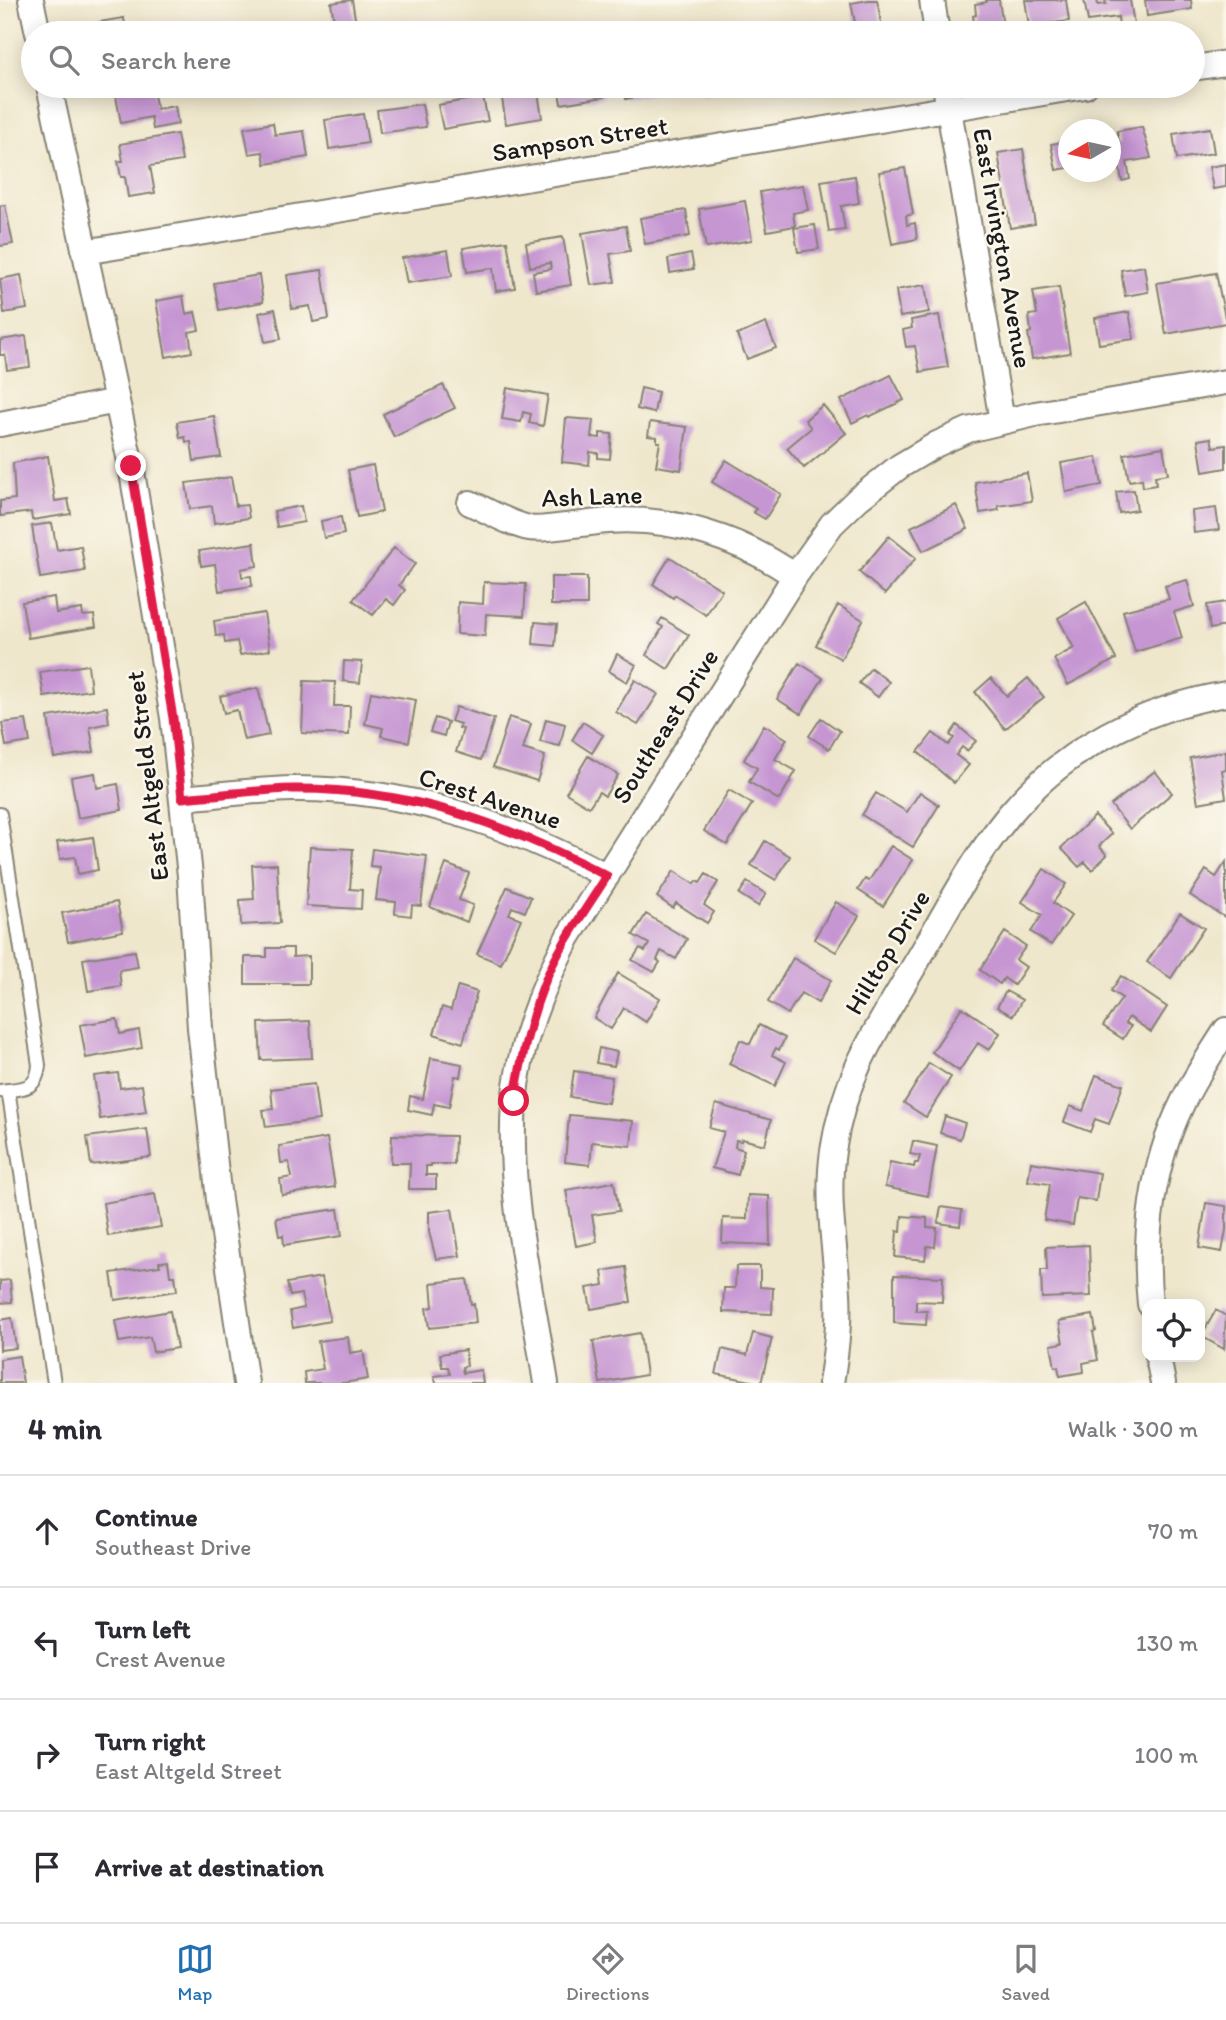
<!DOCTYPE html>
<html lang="en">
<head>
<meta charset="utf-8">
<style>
	:root { --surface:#fff; --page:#f7f7f7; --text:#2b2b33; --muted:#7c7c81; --line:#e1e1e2; --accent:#1f6fb2 }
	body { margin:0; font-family:Itim,sans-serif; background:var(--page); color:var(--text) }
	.controls { position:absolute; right:21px; bottom:21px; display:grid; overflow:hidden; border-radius:14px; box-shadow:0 4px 18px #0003 }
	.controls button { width:63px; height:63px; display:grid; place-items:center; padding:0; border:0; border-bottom:2px solid var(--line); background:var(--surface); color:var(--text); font:35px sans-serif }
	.compass { position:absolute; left:1058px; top:119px; width:63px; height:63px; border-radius:50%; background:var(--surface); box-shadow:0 4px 18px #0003; rotate:261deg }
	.stop { position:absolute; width:21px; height:21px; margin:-16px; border:5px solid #e11d48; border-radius:50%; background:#fff }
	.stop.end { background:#e11d48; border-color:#fff; box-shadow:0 2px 7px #0008 }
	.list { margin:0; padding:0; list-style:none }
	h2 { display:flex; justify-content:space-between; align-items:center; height:91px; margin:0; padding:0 28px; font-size:30px }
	h2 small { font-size:23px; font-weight:400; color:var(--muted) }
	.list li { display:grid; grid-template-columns:46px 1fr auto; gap:21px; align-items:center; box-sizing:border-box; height:112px; padding:0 28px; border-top:2px solid var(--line) }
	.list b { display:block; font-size:26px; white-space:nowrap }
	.list p { margin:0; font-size:23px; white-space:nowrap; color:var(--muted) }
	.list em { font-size:23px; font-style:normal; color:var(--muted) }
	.icon { flex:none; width:38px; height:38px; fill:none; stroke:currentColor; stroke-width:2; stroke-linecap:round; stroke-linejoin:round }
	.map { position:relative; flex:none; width:1226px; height:1383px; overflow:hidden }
	.search { position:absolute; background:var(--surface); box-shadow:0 4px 18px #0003; left:21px; right:21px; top:21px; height:77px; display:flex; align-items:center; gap:18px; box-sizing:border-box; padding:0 24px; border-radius:38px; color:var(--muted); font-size:26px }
	.sheet { height:539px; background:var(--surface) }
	nav { display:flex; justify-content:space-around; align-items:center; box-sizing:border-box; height:98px; border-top:2px solid var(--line); background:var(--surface); font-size:19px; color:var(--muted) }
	nav a { display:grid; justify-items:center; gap:4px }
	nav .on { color:var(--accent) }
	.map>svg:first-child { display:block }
	.building { fill:#c696d3 }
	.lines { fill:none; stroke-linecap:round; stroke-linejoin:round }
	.service-casing { stroke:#868274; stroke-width:16 }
	.minor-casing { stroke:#868274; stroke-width:28 }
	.service { stroke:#fff; stroke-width:12 }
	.minor { stroke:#fff; stroke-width:24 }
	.route { stroke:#e11d48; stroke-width:9 }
	.labels { text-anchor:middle; stroke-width:5; stroke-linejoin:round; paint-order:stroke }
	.street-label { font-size:26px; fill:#1c1c1c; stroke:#fbf7ec }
</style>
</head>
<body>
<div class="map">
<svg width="1226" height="1383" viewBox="0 0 1226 1383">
	<rect width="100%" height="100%" fill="#fbf7ec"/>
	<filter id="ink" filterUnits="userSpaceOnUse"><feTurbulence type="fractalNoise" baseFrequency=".0143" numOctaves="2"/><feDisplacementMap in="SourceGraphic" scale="14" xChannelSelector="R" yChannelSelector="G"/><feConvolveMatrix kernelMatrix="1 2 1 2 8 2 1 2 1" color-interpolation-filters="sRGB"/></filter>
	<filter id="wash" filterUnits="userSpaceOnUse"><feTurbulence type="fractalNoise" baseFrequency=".00686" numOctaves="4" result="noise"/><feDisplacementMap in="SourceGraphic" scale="28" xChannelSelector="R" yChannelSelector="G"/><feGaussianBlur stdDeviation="1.57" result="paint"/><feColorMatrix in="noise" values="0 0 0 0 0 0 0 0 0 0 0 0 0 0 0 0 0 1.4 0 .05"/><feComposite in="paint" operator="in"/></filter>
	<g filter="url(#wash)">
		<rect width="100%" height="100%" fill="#efe7cc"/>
		<g id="blocks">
			<path class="building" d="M352,0L357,30L336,33L331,3Z
				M869,0H877L883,33H857L851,3Z
				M986,0H999L1004,33H979L977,22L974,23L973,16L976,15L975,4L987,2Z
				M1025,0H1066L1069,21L1029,26Z
				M1084,0H1097L1098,5L1106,4L1105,0H1130L1134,24L1119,26L1118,17L1088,21Z
				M1145,0H1191L1192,9L1147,16Z
				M124,18L126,33H101L99,22Z
				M762,26L763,33H734V31Z
				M142,86H152L157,109L175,106L178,124L153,129L151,117L121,123L115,91Z
				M500,86H537L542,118L506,124Z
				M558,86H602L604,97L561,104Z
				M623,86H656L657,93L626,99Z
				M700,86H728L729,92L701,96Z
				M483,97L488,121L443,129L438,105Z
				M422,104L426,127L380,133L377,110Z
				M363,114L368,143L329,149L325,120Z
				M273,123L275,135L304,131L308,157L265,164L263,152L249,154L244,128Z
				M1142,127L1151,158L1127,162L1130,179L1122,181L1115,143H1119L1117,131Z
				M1210,128L1214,153L1177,159L1173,134Z
				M177,134L182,161L150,166L155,193L128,197L125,177H121L118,161H123L120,144Z
				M1068,141V168L1056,170L1051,144Z
				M1023,149L1035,224L1010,228L998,153Z
				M1226,164V187L1213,189L1209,167Z
				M905,168L913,214L906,216L907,225L915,223L917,239L892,244L879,172Z
				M855,176L859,203L841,206L845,230L829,232L821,181Z
				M803,185L808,210L793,213L795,226L767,231L760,192Z
				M745,201L752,240L706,248L699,209Z
				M5,205L13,244L0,246V206Z
				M686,210L690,236L645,244L640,218Z
				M815,225L819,249L798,252L794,228Z
				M626,226L630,251L610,254L615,282L591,285L582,233Z
				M563,237L571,285L536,291L533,272L551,269L550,263L530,267L526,243Z
				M507,241L515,288L496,291L493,268L467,272L463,248Z
				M448,250L452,276L407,283L402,258Z
				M691,254L694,269L670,273L668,259Z
				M1144,266L1148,292L1125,296L1121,270Z
				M322,270L329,319L313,322L310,306L292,309L287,275Z
				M1216,273L1226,323L1166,334L1157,283Z
				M21,275L27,309L4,313L0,279Z
				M259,275L263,302L219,310L214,283Z
				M925,285L929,312L900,317L896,290Z
				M1059,287L1070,353L1032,359L1028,333L1031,332L1029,315L1037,314L1033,291Z
				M183,296L186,314L195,312L199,330L189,332L192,352L166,357L156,301Z
				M275,309L281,339L265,342L259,313Z
				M1129,312L1134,339L1099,344L1095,318Z
				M939,315L948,367L920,372L915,346L906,347L903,330L912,328L911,320Z
				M766,323L776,348L747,359L737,335Z
				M26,336L30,367L7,370L5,355H0V340Z
				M891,375L904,400L869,417L868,415L852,423L841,400Z
				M443,385L455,408L394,437L383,414Z
				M507,388L548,395L543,426L529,423L531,414L523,412L521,422L502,419Z
				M641,388L658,392L654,413L637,409Z
				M823,405L846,433L804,468L787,448L811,428L805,420Z
				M214,416L221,457L194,461L191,442H186L185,437L180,438L177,422Z
				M566,418L593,420L591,437L600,438V433L612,434L610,459L598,458V453L590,452L589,465L562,462Z
				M650,422L687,427L681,470L656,466L660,442H657V437L648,436Z
				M1211,438L1213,447L1226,445V468L1203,472L1198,440Z
				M1163,447L1168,474L1155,476L1156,485L1143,487L1142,479L1129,481L1124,454Z
				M48,456L55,501L68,499L71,514L32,520L31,512L0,516V501L15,499L13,463Z
				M1097,457L1102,485L1066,492L1061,463Z
				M726,460L781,494L765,519L753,512L756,509L712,482Z
				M373,465L382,512L357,517L348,470Z
				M1027,473L1032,501L998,506L999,510L980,513L975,482Z
				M231,477L236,506L247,505L249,518L214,523L212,506L190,509L186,483Z
				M1134,490L1137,510L1119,513L1116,492Z
				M956,505L968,529L923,551L911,527Z
				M301,506L304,522L277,527L274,511Z
				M1216,508L1219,530L1194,533L1192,511Z
				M341,517L344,534L324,538L321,521Z
				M52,523L57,550L81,546L85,571L40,578L32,526Z
				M889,536L916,558L885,594L859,572Z
				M254,543L257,566L241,569L242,577L251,576L252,586L219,591L215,564L201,566L199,551Z
				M394,548L415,564L399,585L405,590L394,605L386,599L373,615L353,600Z
				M670,557L722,590L706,615L675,595L673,598L653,584Z
				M551,577H587V605H551Z
				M1187,580L1194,606L1174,612L1182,638L1135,652L1123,611L1169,599L1165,586Z
				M484,582L526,584L524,616L486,614L485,636L457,634L458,602L483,604Z
				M54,597L56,613L82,609L83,616L94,615L96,627L28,638L22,602Z
				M1086,602L1116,659L1068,685L1054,659L1074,648L1058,618Z
				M1226,602V626L1210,629L1207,605Z
				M838,605L863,620L841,659L816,645Z
				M264,613L270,650L240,655L237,641L225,643L224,635L216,636L214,621Z
				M662,618L689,635L668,669L646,655L663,627L658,624Z
				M535,622L557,624L555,646L533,644Z
				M617,654L636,665L627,682L609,671Z
				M344,661L362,662L360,683L343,681Z
				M799,663L823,678L801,714L777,699Z
				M88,665L91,690L44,697L40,672Z
				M871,668L889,682L878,697L859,683Z
				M991,678L1007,696L1028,678L1044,697L1005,729L975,692Z
				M635,680L658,694L638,725L616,712Z
				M304,681L335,682L334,706H350L349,735L302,733Z
				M258,688L269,735L244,740L237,710L224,713L220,696Z
				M371,692L416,700L409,742L381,736L383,728L365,724Z
				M107,707L109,723L90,727L94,752L54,758L48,717Z
				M456,707L494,719L481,760L456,752L463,729L459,728L460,724L451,721Z
				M509,717L531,724L523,749L545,756L537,781L493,767Z
				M435,718L448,722L444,736L430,732Z
				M821,718L840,731L829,749L809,736Z
				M546,719L565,724L560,746L540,742Z
				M26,720L30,742L6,746L2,723Z
				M583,722L603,735L592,753L572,740Z
				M764,725L787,739L775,759L796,771L779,800L749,782L757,768L744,760Z
				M957,725L976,741L967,751L962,747L956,755L969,765L954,783L918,752L933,733L948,745L954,738L950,735Z
				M1226,751V769L1222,770L1226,798L1198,803L1190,758Z
				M588,756L618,775L605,796L599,792L589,807L566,793Z
				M1155,771L1172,793L1130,829L1111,805Z
				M95,773L97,788L118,784L122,810L78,818L71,777Z
				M729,790L752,804L727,845L704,831Z
				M920,792L939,805L913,847L862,815L876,793L907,812Z
				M1095,816L1112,834L1099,846L1107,855L1092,870L1085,862L1079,867L1061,848Z
				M93,837L98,870L78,874L75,857L60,859L57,842Z
				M765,841L790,856L776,880L751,865Z
				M891,846L913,860L883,906L858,890L865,879L869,881Z
				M310,847L353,849L350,889L362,890L361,909L306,906Z
				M372,849L427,856L421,906L412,905L411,916L395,914L396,902L376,900L380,867L370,866Z
				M1226,862V918L1190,895L1206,870L1216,877Z
				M277,864L280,923L241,925L240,900L254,899L252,865Z
				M446,864L469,873L459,900L473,905L467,922L430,907Z
				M1044,869L1066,884L1053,903L1071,916L1051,945L1031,932L1042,915L1022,902Z
				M674,871L694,884L696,881L700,883L706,874L718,882L704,905L714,912L707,923L676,903L673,908L657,897Z
				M747,882L766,894L758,906L739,894Z
				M507,887L531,897L525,912L512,907L509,914L521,919L501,964L477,954Z
				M117,902L123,931L68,942L62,913Z
				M836,902L859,916L836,952L814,939Z
				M1180,913L1204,928L1171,978L1147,962Z
				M646,914L687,939L676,959L661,951L657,960L660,962L654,972L632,960L640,948L645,951L649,944L633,935Z
				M1005,932L1026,946L1016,960L1026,967L1014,985L1004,978L1000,984L980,970Z
				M267,948H293V957L309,956V984H245V957H267Z
				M135,951L138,967L119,970L121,986L88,991L83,959Z
				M793,958L831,980L818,1003L801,993L788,1014L768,1002Z
				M618,973L660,998L646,1022L624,1008L611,1029L594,1018Z
				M1121,976L1167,1007L1151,1032L1129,1017L1125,1023L1131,1026L1123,1039L1103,1026L1122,998L1111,991Z
				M458,986L477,992L463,1043L434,1034L442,1007L451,1010Z
				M1006,991L1022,1000L1013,1016L997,1007Z
				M962,1007L1000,1033L989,1050L978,1043L959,1071L932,1052Z
				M117,1019L120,1034L139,1030L142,1048L86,1058L80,1025Z
				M310,1021L312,1058L261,1060L259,1023Z
				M759,1025L785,1038L779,1050L776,1048L772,1055L786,1062L775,1086L729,1064L740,1040L750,1044Z
				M599,1048L617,1052L614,1066L596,1063Z
				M431,1058L462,1064L460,1077L455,1076L449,1107L434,1104L432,1115L408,1110L410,1096L423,1099Z
				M929,1063L951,1077L926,1117L904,1103Z
				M574,1071L612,1077L608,1103L570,1097Z
				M118,1073L120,1088L142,1085L146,1112L100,1119L94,1076Z
				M1096,1075L1123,1085L1109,1124L1095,1119L1090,1132L1064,1122L1070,1106L1083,1111Z
				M314,1084L319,1120L266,1127L263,1110L273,1109L271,1089Z
				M716,1104L771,1120L765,1145L742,1139L741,1141L736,1140L735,1147L744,1150L738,1175L712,1168L724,1132L709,1128Z
				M569,1115L633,1121L631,1146L592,1142L590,1165L565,1162Z
				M945,1116L965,1123L960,1139L940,1133Z
				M147,1129L151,1157L91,1165L87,1137Z
				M392,1135L455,1136L454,1164H431V1166H426V1175H436V1189H409L410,1163H391Z
				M327,1138L335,1187L282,1195L280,1179L292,1177L289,1162L281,1163L279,1146Z
				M913,1141L937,1146L928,1196L885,1187L890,1162L914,1167L915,1163H918L920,1156L910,1154Z
				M1031,1162L1100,1173L1096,1201L1077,1198L1073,1225L1044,1220L1050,1184L1028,1181Z
				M614,1182L619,1211L592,1215L597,1242L576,1246L566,1190Z
				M155,1194L161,1227L108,1236L103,1203Z
				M748,1195L769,1196L770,1245L722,1243L723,1218L747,1219Z
				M1206,1203L1226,1206V1230L1222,1252L1199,1248Z
				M941,1207L962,1210L960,1226L938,1223Z
				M338,1209L342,1236L284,1245L283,1235L279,1236L276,1218Z
				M452,1209L460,1256L436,1259L429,1232V1212Z
				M902,1216L927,1218V1227L937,1228L935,1247L927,1246L925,1260L895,1257L897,1231L901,1232Z
				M1089,1245L1091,1296L1042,1298L1041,1270H1047L1046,1247Z
				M168,1261L170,1276H175L177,1291L115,1300L111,1273L160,1266L159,1262Z
				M736,1266H760V1287L773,1288L772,1314L723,1312L724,1288H735Z
				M626,1267L631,1302L591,1309L587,1288L604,1285L602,1271Z
				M894,1275L943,1277L942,1302L916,1301V1311H927L926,1325L894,1323Z
				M322,1277L330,1321L293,1328L290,1311L304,1308L301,1294L290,1296L287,1283Z
				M467,1279L471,1304H474L476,1323L429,1328L426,1308L433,1307L431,1283Z
				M10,1280L12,1302L0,1303V1281Z
				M1216,1310L1226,1316L1224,1349L1201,1336Z
				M170,1311L177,1348L153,1352L150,1337L119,1342L115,1321Z
				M1093,1315L1096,1331L1093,1332L1098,1360L1083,1363L1084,1372L1060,1376L1058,1367H1055L1051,1345L1063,1343L1059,1321Z
				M12,1318L16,1348L0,1350V1320Z
				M640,1333L646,1375L600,1383L593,1341Z
				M753,1333L772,1338L761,1383L716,1374L722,1349L747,1355Z
				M348,1337L350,1353L363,1351L368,1379L343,1383H305L304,1372L323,1369L318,1341Z
				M465,1350L467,1366L462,1367L463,1373L481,1370L483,1383H436L434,1376L450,1374L448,1367H442L440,1354Z
				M19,1356L23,1383H0V1359Z"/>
		</g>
	</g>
	<g filter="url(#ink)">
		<use href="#blocks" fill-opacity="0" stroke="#868274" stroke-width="2"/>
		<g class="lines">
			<defs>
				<path id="service" d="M0,814L39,1065C37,1091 22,1088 0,1091
					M8,1090L54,1383"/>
				<path id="minor" d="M31,0L38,33
					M932,0L937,33
					M1193,68L1226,63
					M49,86L131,466L173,718L190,876L200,1028L219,1200L246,1383
					M945,86L1002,421
					M84,252L1085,86
					M0,424L117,401
					M470,503C489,511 509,524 529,528C540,531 592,522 608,521C673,516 742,539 795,576
					M182,798C219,795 256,790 293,789C408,788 507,824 607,876
					M1150,1304C1143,1237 1152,1165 1182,1104C1194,1078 1211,1054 1226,1030
					M1158,1357L1163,1383
					M546,1383C532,1292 507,1195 514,1103C519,1044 541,990 568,937L795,576L832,524L858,499L900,466L937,444L968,430L1035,414L1226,382
					M831,1383C836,1353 840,1323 838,1293C835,1246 826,1198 833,1151C844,1075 878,1027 916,963C945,914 972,860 1009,815C1065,748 1141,709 1226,694"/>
			</defs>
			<use href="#service" class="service-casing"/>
			<use href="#minor" class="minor-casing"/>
			<use href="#service" class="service"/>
			<use href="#minor" class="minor"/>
		</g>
	</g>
	<g class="lines" filter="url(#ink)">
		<path class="route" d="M131,466L173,718L182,798C219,795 256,790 293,789C408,788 507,824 607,876C585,911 559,946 544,984C529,1022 521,1061 514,1101"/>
	</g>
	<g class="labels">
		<g class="street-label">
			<text transform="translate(580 139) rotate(-9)" y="9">Sampson Street</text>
			<text transform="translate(1003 248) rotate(80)" y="9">East Irvington Avenue</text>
			<text transform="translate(592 496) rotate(-2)" y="9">Ash Lane</text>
			<text transform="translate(665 726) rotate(-58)" y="9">Southeast Drive</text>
			<text transform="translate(147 776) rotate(-97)" y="9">East Altgeld Street</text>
			<text transform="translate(490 798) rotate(18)" y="9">Crest Avenue</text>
			<text transform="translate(887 952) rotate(-59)" y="9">Hilltop Drive</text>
		</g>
	</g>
</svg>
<div class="controls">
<button><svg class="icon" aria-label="locate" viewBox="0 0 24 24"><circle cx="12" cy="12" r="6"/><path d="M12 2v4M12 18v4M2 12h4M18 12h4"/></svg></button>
</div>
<svg class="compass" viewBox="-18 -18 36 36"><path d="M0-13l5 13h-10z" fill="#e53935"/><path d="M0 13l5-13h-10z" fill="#7c7c81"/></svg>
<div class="stop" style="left:514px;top:1101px"></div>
<div class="stop end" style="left:131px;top:466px"></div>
<div class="search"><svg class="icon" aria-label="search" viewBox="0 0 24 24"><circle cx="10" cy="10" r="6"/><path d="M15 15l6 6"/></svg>Search here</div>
</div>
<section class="sheet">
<h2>4 min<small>Walk · 300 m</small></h2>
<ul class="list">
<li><svg class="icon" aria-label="ahead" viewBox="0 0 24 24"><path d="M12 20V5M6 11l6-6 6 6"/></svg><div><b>Continue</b><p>Southeast Drive</p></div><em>70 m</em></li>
<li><svg class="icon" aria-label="left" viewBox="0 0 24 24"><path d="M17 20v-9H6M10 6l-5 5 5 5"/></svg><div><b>Turn left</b><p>Crest Avenue</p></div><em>130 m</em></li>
<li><svg class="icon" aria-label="right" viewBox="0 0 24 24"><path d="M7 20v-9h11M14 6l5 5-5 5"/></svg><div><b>Turn right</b><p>East Altgeld Street</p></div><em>100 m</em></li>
<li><svg class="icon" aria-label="arrive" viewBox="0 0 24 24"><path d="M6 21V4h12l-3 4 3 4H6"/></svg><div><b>Arrive at destination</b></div></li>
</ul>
</section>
<nav>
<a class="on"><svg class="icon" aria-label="map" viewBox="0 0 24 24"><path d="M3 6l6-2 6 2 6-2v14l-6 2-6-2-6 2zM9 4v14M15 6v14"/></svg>Map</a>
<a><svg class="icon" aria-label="directions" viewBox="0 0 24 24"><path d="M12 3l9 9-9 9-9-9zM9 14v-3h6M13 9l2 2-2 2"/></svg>Directions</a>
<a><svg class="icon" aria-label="saved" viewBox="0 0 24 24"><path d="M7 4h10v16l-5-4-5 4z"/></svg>Saved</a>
</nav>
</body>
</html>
